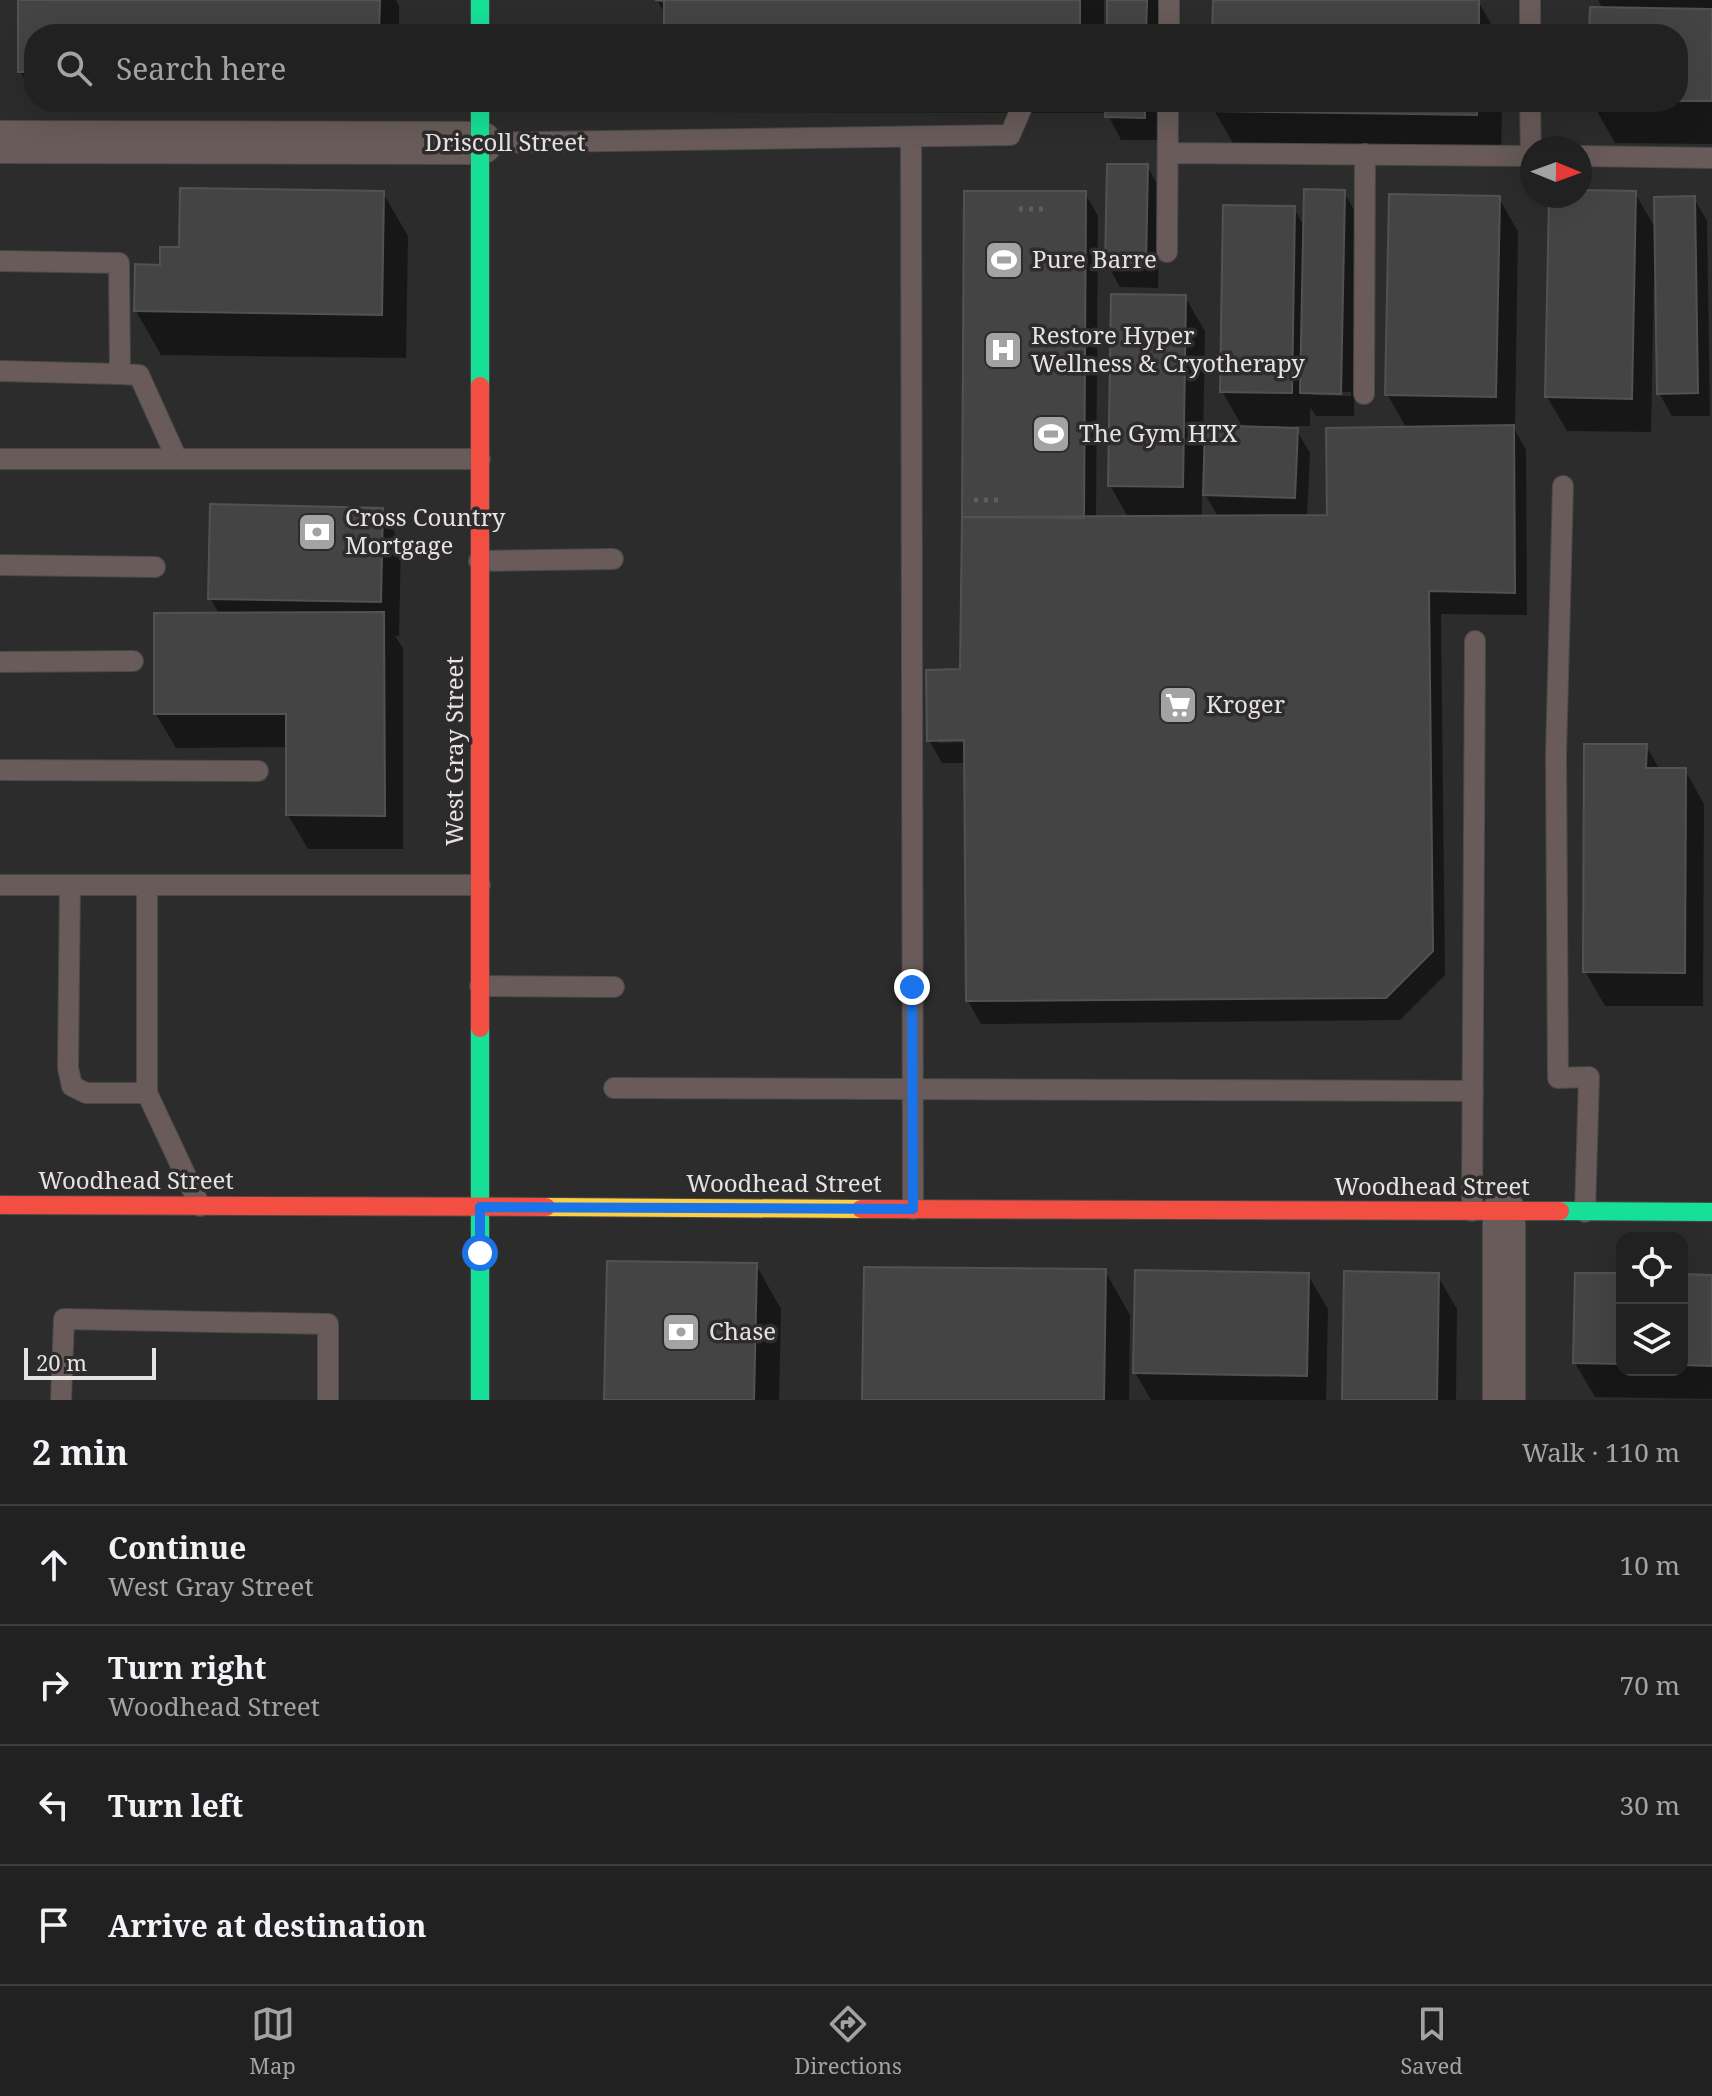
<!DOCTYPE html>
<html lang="en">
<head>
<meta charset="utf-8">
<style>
	:root { --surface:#212121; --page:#29292a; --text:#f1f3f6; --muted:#a2a3a5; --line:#3e3e3f; --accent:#a4a3a3 }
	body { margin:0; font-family:"Noto Serif",serif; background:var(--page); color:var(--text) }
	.controls { position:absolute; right:24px; bottom:24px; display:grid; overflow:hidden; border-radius:16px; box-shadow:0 8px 32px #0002 }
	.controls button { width:72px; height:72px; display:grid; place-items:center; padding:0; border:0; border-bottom:2px solid var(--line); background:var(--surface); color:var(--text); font:40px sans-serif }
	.compass { position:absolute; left:1520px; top:136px; width:72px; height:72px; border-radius:50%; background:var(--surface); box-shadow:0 8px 32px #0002; rotate:91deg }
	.scale { position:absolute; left:24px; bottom:20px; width:132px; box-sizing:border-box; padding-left:8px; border:4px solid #e5e3e3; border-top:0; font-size:22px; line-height:28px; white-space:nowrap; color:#e5e3e3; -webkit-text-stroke:6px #2d2b2b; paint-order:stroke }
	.stop { position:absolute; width:24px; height:24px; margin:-18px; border:6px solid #1a73e8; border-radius:50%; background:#fff }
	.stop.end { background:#1a73e8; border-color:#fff; box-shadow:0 2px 8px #0008 }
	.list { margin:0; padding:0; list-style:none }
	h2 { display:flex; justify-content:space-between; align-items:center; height:104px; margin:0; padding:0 32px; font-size:34px }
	h2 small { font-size:26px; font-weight:400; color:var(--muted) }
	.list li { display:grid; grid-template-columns:52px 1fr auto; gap:24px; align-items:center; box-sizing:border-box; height:120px; padding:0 32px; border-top:2px solid var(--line) }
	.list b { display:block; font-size:30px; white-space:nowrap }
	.list p { margin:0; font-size:26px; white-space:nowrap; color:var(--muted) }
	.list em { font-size:26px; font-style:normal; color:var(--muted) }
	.icon { flex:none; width:44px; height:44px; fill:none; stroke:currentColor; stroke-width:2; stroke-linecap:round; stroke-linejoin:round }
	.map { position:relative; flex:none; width:1712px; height:1400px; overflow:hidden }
	.search { position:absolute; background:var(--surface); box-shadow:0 8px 32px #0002; left:24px; right:24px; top:24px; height:88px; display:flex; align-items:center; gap:20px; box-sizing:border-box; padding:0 28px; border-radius:32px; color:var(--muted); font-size:30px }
	.sheet { height:584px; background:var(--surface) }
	nav { display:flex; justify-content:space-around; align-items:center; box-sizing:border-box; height:112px; border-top:2px solid var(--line); background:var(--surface); font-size:22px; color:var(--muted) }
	nav a { display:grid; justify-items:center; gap:4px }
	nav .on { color:var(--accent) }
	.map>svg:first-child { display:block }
	.shadow { fill:#0007; fill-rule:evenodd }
	.building { fill:#444; stroke:#525252; stroke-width:2 }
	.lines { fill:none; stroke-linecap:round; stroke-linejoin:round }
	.lane-casing { stroke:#4a4949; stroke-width:22 }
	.street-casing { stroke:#4a4949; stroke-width:44 }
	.fast-casing { stroke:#4a4949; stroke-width:20 }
	.slow-casing { stroke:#4a4949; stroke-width:20 }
	.jam-casing { stroke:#4a4949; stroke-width:20 }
	.path { stroke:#635b5a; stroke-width:5; stroke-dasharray:4 6; stroke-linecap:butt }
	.lane { stroke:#685b59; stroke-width:20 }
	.street { stroke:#685b59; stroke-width:42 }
	.fast { stroke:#16e098; stroke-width:18 }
	.slow { stroke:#ffcf43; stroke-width:18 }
	.jam { stroke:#f24e42; stroke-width:18 }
	.route { stroke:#1a73e8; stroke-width:10 }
	.labels { text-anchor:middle; stroke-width:7; stroke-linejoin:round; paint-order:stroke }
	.street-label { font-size:24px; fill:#e5e3e3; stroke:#2d2b2b }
	.poi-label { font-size:24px; fill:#e5e3e3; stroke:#2d2b2b; text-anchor:start }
</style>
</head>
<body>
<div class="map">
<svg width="1712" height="1400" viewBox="0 0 1712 1400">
	<rect width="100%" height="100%" fill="#2c2c2c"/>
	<path class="shadow" d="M20,0H396L399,6V34H34V95L20,71Z
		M657,0H1104V34H666V15Z
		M1109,0H1160L1159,34H1109Z
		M1215,0L1478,1L1497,34H1214Z
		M1598,0H1712V144L1615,143L1592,102H1678V34H1591L1603,9Z
		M38,102H397V105H40Z
		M685,102H1158L1157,140H1121L1107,113L691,112Z
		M1214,102H1502L1501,158L1239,154L1214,110Z
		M1147,166L1160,189L1158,288L1120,287L1107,264Z
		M1344,192L1357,215L1354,416H1316L1310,407V426H1294L1310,453L1307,517H1330L1407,429L1387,394L1499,198L1518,232L1515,430L1526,450L1527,615L1441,614L1445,975L1400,1020L981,1024L968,1001L966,763H942L929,740L962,671L1085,193L1098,216L1096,520L1129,519L1110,485L1185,297L1205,331L1203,443H1207L1243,428L1222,391L1294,208L1305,228ZM1313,391L1351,392V396L1313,395ZM1202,489L1219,518H1202ZM974,738V742L939,743V739Z
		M1580,192L1635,193L1657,231L1694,198L1707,221L1710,416H1672L1659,393L1657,283H1654L1651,432L1567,431L1547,397L1551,196H1580Z
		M383,193L408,236L406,358L161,355L136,311L162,267L181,249Z
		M382,510L401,544L399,636H395L403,648V849H308L288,815V747L176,748L156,714L219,614L210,598Z
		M1646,746L1660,770H1685L1704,804L1703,1006H1605L1585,971Z
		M756,1265L781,1309L779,1400H606Z
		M1105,1271L1130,1315L1129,1400H864Z
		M1308,1275L1328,1309L1326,1400H1151L1135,1372Z
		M1437,1275L1457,1309L1456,1400H1344Z
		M1622,1275V1370H1682V1276L1712,1277V1399L1595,1397L1575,1363Z"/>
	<path class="building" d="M18,0H380L379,34H34V72H18Z
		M1080,0V34H664V1L655,0Z
		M1107,0H1147L1146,34H1107Z
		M1213,0H1479V34H1212Z
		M1590,7L1712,9V101H1678V34H1589Z
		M1106,102H1145V118L1105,117Z
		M1212,102H1477V115L1212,111Z
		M1107,164H1148L1146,265H1105Z
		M180,188L384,191L382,315L134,311L135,264L160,265V247H179Z
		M1304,189L1345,190L1341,394L1300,393Z
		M1580,190L1636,191L1632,399L1545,397L1549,196H1580Z
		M964,191H1086L1084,518L962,517Z
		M1389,194L1500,196L1496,397L1385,395Z
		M1695,196L1698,393L1657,394L1654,197Z
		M1223,205L1295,206L1292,393L1220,392Z
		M1111,294L1186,295L1183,487L1108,486Z
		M1205,425L1298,428L1295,498L1203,495Z
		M1514,425L1515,593L1429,591L1433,951L1386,998L966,1001L964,740L927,741L926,670L960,669L962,517L1327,515L1326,428Z
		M210,504L383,508L381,602L208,599Z
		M384,612L385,816L286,815V714H154V613Z
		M1584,744H1647L1646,768H1686L1685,973L1583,972Z
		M607,1261L757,1263L754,1400H604Z
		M864,1267L1106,1269L1104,1400H862Z
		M1135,1270L1309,1273L1307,1376L1133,1373Z
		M1344,1271L1439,1273L1437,1400H1342Z
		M1575,1273H1622V1364L1573,1363Z
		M1682,1274L1712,1275V1366L1682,1365Z"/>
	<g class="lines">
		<defs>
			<path id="lane" d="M1530,0V34
				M1169,34V0
				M1530,102L1531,156
				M911,137L913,1209
				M481,143L1010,135L1024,102
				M1168,153L1532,156
				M1580,156L1712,158
				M1167,252L1168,102
				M0,261L119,263L120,374L0,371
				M120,374L139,375L177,459
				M1364,394L1365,154
				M0,459H480
				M1563,486L1556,755L1558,1078L1589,1077L1585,1212
				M479,561L613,559
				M0,565L155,567
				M0,662L133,661
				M0,770L258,771
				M0,885H480
				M70,885L68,1068L72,1086L86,1093H147
				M147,885V1093L200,1206
				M480,986L614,987
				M614,1088L1473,1091
				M1472,1211L1475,641
				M61,1400L64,1319L328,1324V1400"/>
			<path id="street" d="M0,142L481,143
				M1504,1400V1211"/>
			<path id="fast" d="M480,0V34
				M480,102V386
				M480,1028V1400
				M1560,1211L1712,1212"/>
			<path id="slow" d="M546,1207L861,1209"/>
			<path id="jam" d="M480,386V1028
				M0,1205L546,1207
				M861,1209L1560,1211"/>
		</defs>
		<use href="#lane" class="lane-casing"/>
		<use href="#street" class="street-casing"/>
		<use href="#fast" class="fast-casing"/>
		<use href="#slow" class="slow-casing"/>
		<use href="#jam" class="jam-casing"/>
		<path class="path" d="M1019,209H1046
			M974,500H1001"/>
		<use href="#lane" class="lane"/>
		<use href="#street" class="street"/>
		<use href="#fast" class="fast"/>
		<use href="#slow" class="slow"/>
		<use href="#jam" class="jam"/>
	</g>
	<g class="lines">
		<path class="route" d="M480,1253V1207L913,1209L912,987"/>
	</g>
	<defs>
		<symbol id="stadium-square" viewBox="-11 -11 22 22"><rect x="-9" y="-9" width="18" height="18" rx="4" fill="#a4a3a3" stroke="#2d2b2b"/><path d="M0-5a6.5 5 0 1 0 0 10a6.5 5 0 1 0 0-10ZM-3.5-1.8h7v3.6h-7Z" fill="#fff"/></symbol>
		<symbol id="hospital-square" viewBox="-11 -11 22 22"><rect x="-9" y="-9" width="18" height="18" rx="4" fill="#a4a3a3" stroke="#2d2b2b"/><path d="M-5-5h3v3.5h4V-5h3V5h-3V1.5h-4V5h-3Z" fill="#fff"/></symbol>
		<symbol id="bank-square" viewBox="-11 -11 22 22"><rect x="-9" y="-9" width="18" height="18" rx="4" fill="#a4a3a3" stroke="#2d2b2b"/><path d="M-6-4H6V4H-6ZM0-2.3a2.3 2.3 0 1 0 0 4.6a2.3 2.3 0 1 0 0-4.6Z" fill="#fff"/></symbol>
		<symbol id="supermarket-square" viewBox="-11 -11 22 22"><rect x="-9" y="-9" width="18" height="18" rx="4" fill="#a4a3a3" stroke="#2d2b2b"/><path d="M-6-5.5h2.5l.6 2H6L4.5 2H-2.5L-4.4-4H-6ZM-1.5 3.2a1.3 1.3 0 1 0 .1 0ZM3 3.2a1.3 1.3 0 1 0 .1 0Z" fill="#fff"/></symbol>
	</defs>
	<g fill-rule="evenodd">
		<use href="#stadium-square" x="982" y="238" width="44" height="44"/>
		<use href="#hospital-square" x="981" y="328" width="44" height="44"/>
		<use href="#stadium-square" x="1029" y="412" width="44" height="44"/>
		<use href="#bank-square" x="295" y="510" width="44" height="44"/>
		<use href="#supermarket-square" x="1156" y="683" width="44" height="44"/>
		<use href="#bank-square" x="659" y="1310" width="44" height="44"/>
	</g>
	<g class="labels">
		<g class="street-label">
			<text x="505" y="151">Driscoll Street</text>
			<text transform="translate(455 751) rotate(-90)" y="8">West Gray Street</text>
			<text x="136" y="1189">Woodhead Street</text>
			<text x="784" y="1192">Woodhead Street</text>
			<text x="1432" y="1195">Woodhead Street</text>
		</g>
		<g class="poi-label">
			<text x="1032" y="268">Pure Barre</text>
			<text x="1031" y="344">Restore Hyper<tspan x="1031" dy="28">Wellness &amp; Cryotherapy</tspan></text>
			<text x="1079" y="442">The Gym HTX</text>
			<text x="345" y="526">Cross Country<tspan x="345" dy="28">Mortgage</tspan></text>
			<text x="1206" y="713">Kroger</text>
			<text x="709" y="1340">Chase</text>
		</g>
	</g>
</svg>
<div class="controls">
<button><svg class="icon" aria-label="locate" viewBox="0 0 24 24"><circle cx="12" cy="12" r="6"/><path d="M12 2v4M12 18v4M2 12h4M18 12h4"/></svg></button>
<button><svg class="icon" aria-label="layers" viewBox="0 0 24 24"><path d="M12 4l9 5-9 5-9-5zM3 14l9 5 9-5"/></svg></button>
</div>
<svg class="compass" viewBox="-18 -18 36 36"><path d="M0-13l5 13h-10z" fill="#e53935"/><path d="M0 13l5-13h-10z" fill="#a2a3a5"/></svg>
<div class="scale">20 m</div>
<div class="stop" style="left:480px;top:1253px"></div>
<div class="stop end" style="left:912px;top:987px"></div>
<div class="search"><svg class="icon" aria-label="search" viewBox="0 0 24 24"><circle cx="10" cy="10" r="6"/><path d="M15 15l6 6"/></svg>Search here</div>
</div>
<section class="sheet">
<h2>2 min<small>Walk · 110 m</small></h2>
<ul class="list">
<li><svg class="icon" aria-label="ahead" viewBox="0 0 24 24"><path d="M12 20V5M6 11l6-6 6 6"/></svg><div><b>Continue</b><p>West Gray Street</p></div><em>10 m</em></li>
<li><svg class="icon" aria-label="right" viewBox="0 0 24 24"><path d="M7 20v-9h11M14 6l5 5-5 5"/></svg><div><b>Turn right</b><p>Woodhead Street</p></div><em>70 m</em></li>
<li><svg class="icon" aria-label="left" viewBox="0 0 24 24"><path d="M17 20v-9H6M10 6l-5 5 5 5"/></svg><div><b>Turn left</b></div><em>30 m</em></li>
<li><svg class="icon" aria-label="arrive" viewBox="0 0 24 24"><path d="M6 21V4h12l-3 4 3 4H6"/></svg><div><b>Arrive at destination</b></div></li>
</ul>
</section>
<nav>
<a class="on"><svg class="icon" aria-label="map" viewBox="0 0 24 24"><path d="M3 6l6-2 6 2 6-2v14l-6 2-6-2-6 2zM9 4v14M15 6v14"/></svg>Map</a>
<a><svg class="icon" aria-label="directions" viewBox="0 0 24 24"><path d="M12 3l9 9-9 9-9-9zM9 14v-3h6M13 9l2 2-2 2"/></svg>Directions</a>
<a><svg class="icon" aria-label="saved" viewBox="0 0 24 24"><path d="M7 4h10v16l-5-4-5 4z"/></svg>Saved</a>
</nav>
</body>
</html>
